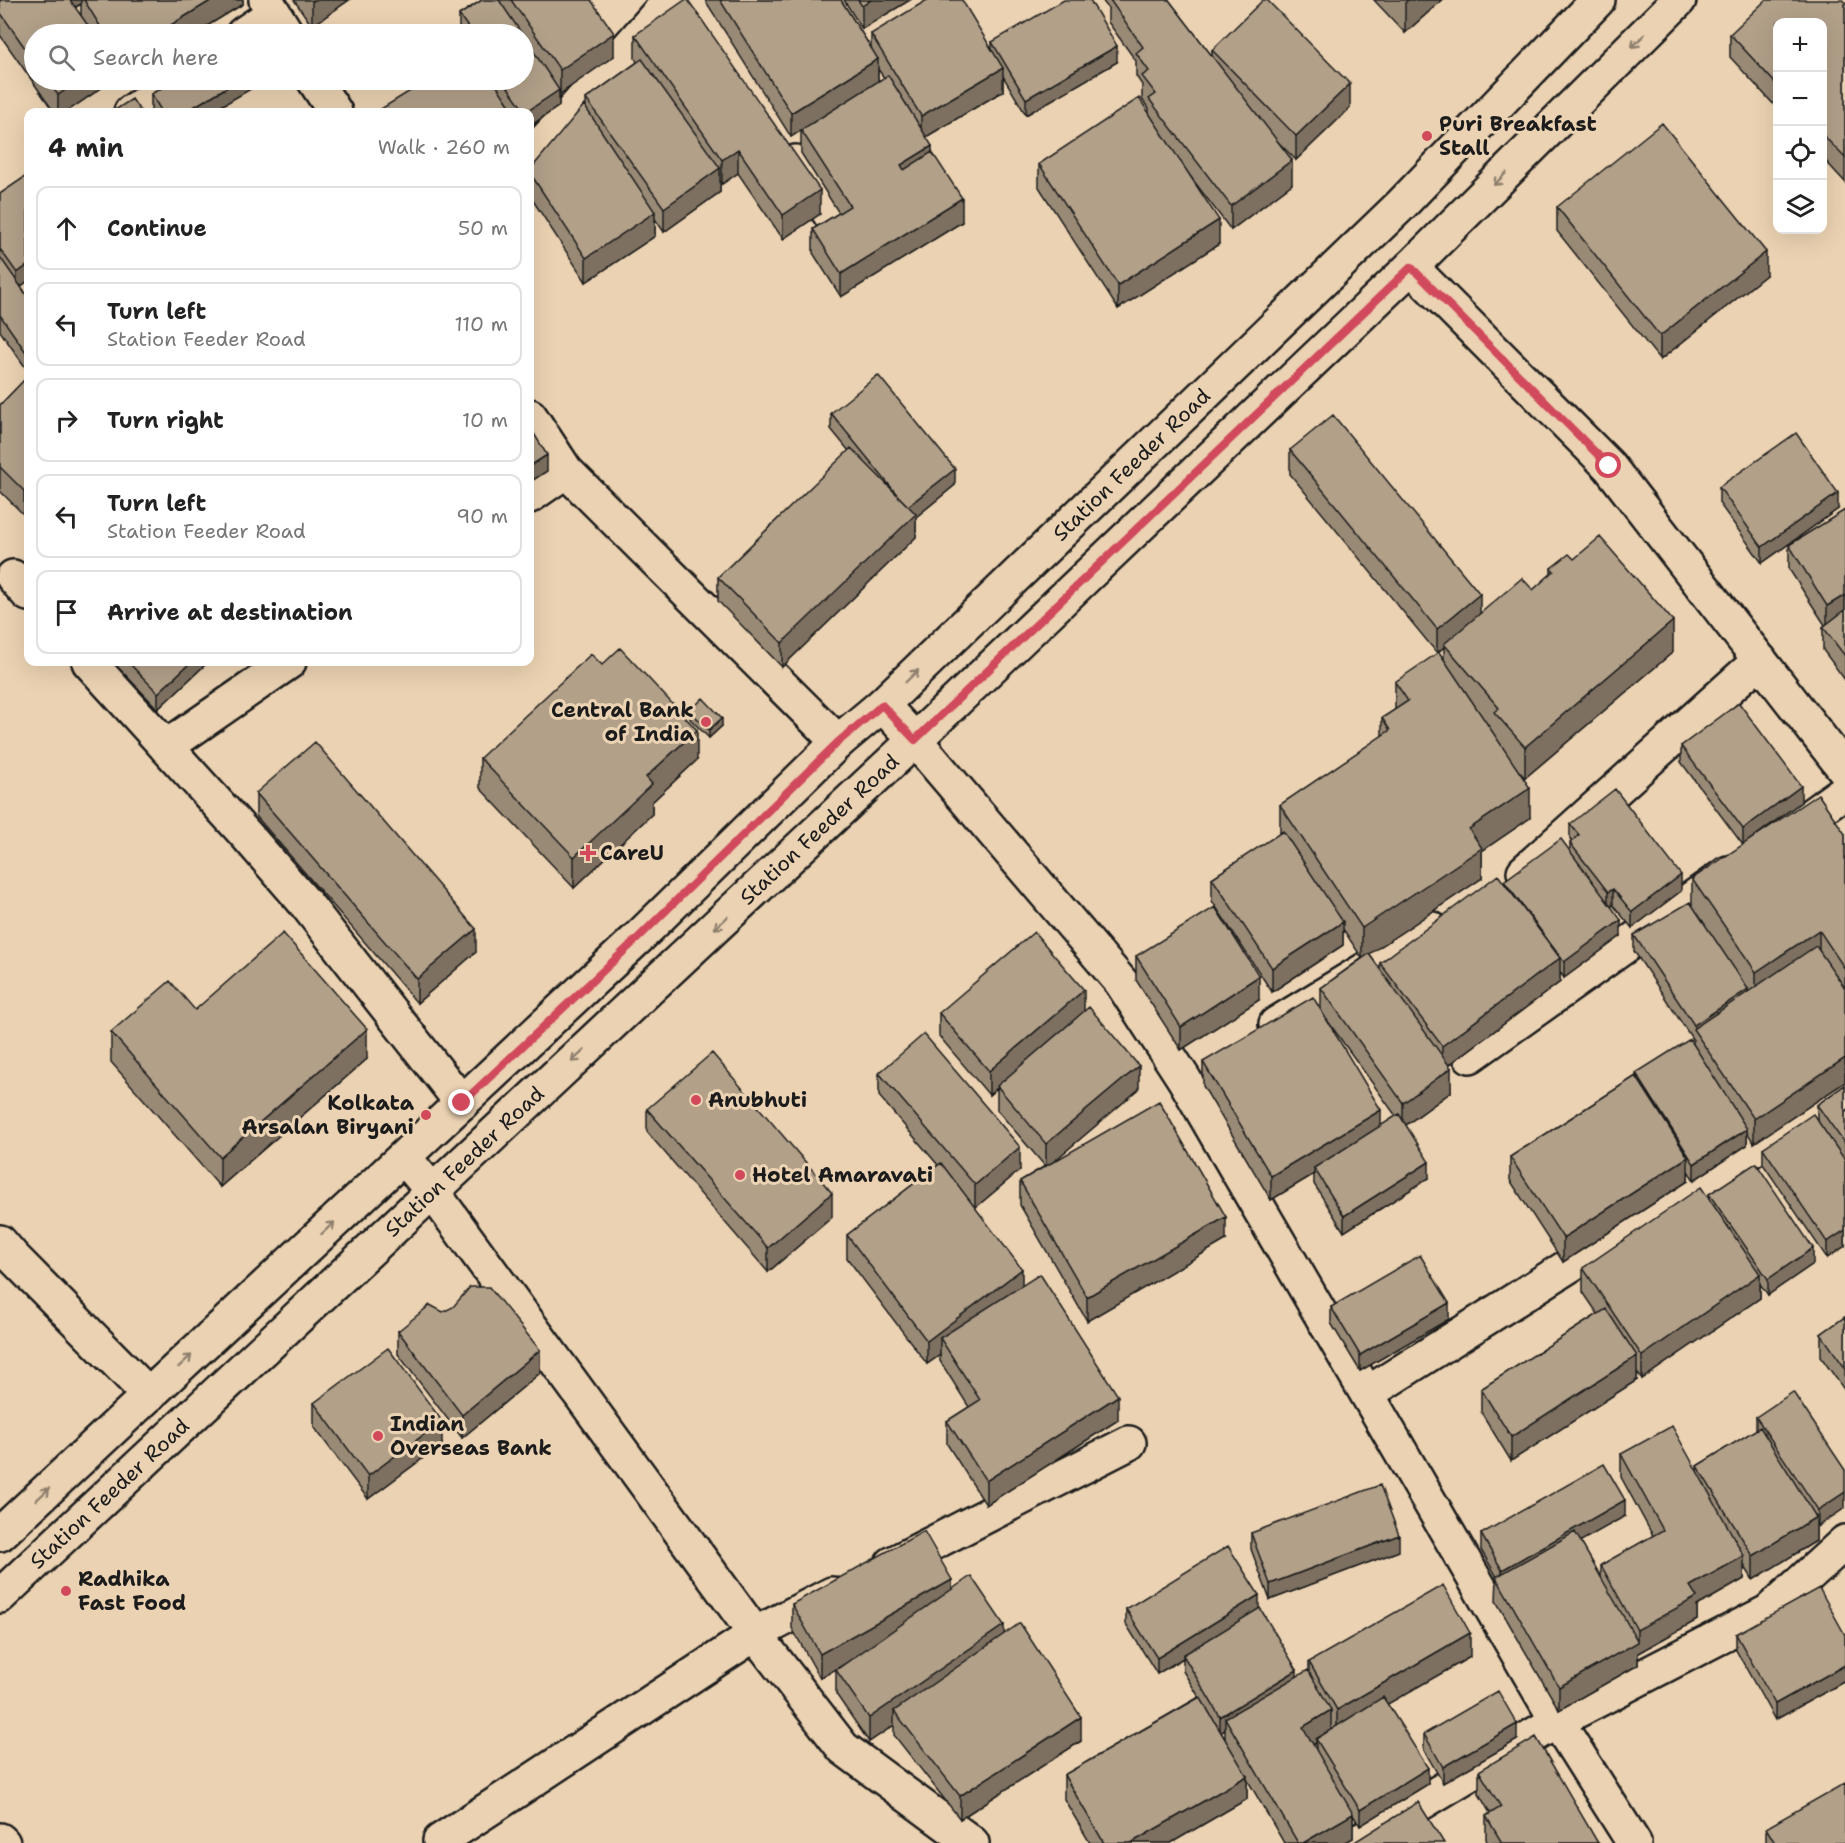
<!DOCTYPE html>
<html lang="en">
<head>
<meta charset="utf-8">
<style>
	:root { --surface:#fff; --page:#f6f6f6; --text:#222; --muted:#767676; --line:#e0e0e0 }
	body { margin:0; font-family:"Shantell Sans",sans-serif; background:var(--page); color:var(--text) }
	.controls { position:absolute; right:18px; top:18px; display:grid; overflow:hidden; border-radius:12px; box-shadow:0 6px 24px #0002 }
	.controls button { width:54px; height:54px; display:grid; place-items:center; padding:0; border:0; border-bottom:2px solid var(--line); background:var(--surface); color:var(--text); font:30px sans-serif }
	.stop { position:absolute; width:18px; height:18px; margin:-14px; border:4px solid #d1495b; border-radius:50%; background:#fff }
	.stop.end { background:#d1495b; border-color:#fff; box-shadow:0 2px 6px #0008 }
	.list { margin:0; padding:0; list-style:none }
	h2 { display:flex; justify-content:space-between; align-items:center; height:78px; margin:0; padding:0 24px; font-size:26px }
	h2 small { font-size:20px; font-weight:400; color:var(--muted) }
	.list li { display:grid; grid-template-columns:39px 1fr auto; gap:18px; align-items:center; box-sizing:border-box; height:84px; margin:0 12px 12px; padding:0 12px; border:2px solid var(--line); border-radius:12px }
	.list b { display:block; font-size:22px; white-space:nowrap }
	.list p { margin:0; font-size:20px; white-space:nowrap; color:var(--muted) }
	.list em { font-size:20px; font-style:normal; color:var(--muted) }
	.icon { flex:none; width:33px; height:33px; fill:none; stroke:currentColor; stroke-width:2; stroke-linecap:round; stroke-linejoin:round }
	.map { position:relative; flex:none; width:1845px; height:1843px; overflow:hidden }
	.search { position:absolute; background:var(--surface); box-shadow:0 6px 24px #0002; left:24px; top:24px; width:510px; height:66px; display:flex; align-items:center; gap:15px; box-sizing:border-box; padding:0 21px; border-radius:33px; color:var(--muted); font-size:22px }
	.panel { position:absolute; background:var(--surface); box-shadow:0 6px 24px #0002; left:24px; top:108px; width:510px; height:558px; border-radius:12px }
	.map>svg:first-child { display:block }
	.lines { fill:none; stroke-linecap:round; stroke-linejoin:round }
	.minor-casing { stroke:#1c1c1c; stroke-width:38 }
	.tertiary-casing { stroke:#1c1c1c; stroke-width:38 }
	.minor { stroke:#ebd2b2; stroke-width:33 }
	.tertiary { stroke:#ebd2b2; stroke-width:33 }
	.wall { fill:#998a76; stroke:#1c1c1c; stroke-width:1.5; fill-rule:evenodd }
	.shaded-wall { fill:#7d7060; stroke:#1c1c1c; stroke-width:1.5 }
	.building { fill:#b2a089; stroke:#1c1c1c; stroke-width:1.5 }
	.oneway { stroke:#8e806e }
	.route { stroke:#d1495b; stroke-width:8 }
	.poi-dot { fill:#d1495b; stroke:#ebd2b2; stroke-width:2 }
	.labels { text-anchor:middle; stroke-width:6; stroke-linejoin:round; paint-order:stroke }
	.poi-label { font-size:21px; font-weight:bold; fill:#1c1c1c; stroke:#ebd2b2; text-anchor:start }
	.street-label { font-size:21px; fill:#1c1c1c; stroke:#ebd2b2 }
</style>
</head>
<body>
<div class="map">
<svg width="1845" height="1843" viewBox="0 0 1845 1843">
	<rect width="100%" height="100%" fill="#ebd2b2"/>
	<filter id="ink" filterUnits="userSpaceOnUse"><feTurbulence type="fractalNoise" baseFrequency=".0167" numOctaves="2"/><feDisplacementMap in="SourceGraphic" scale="12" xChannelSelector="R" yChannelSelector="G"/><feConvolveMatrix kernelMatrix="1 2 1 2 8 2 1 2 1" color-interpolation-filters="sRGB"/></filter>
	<g filter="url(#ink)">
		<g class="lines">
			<defs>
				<path id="minor" d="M266,0L287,34
					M243,34L274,13
					M314,80L335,112
					M131,112L179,80
					M530,156L568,116L670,0
					M796,162L839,228
					M1411,267L1609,466L1845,770
					M530,416L566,471L838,742
					M530,496L566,471
					M13,577L28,594
					M89,662L248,837L306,904L462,1103
					M882,705L915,740L1121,982L1184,1079L1557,1721L1634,1843
					M166,747L289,662
					M1788,832L1845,791
					M1524,872L1760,660
					M1276,1024L1432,929
					M1470,1056L1728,873
					M404,1157L432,1191L755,1634L843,1748L972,1843
					M0,1242L12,1256L149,1395
					M1368,1393L1845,1091
					M892,1564L1129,1443
					M0,1840L3,1843
					M440,1841L755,1634L832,1594
					M1355,1843L1557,1721L1768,1612L1845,1542"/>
				<g id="tertiary">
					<path id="s1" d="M0,1534L639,937L838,742L882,705L1401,205L1598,0"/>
					<path id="s2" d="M0,1596L915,740L1411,267L1679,0"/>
				</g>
			</defs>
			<use href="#minor" class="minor-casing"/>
			<use href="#tertiary" class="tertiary-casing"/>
			<use href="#minor" class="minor"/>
			<use href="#tertiary" class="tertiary"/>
		</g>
		<path class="wall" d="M0,0H243V4L194,34H34V80H110V82L66,112H54L0,35ZM81,4V16L75,8Z
			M294,0H349L312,26Z
			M482,0H591L614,56L559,93V106L530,126V112H514L503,96L428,80H524V34H462L459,31V15Z
			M705,0H841L871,48V34L992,50V42L1117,62L1026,115L1003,76V91L926,137L962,222L841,297L813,253V229L839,213L801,153V130L791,137ZM878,69L884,78L878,81Z
			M844,0H910L862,29Z
			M1102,0H1169L1212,56V50L1350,108L1296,160L1274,138L1292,184L1231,230L1187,172L1219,244L1118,309L1039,187V164L1149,114V109L1142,99V85L1136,76V61L1108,22V8Z
			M1374,0H1442L1405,33Z
			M1845,2V182L1822,157V22H1778V109L1730,57V34Z
			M635,35L820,214L783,239L738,173L722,184L720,181V192L664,232L655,219V236L586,282L530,196V170L586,108V99L637,62L635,58Z
			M176,80H266L211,112H153L151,110V94Z
			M28,175V281L21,286L28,297V371L0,331V194Z
			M1557,207L1766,275L1660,360L1557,231Z
			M28,376V511L24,515L0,491V405Z
			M831,413L955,485L916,517V537L782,667L718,601V577L849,451L831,429Z
			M1290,450L1480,613L1533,590L1551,574V568L1574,559L1673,652L1525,778L1519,771L1530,818L1482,851V878L1369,954L1380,969V963L1504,883V881L1570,851V843L1572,841L1570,840V824L1681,891L1632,928L1613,905L1611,906L1621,936L1564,978L1560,972V982L1449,1065L1451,1092L1406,1125L1429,1178L1344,1232L1314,1184V1174L1271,1200L1203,1086V1062L1321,1010V988L1362,958L1343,929V945L1272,992L1212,901V878L1280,834V805L1382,736V718L1395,710V682L1444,659V647L1437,653L1290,474ZM1327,1020L1396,1116L1381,1126Z
			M1719,487L1838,509L1762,563L1719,503Z
			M1845,510V680L1823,650V627L1825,625L1789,569V545Z
			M113,662H208L158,709Z
			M690,711L722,726L709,738L690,719Z
			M1681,746L1801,802L1750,840L1845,834V1082L1754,1143L1747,1132V1145L1694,1180L1688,1171V1181L1563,1262L1510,1180V1157L1636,1076V1073L1693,1045V1040L1634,951V935L1692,905V879L1743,845L1681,762Z
			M480,758L697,760L652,802V814L574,888L480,788Z
			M256,793L476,952L417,1003L256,816Z
			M1136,956L1259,1000L1181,1050L1136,980Z
			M195,1010L367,1059L220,1187L111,1062V1032Z
			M1084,1012L1139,1089L1054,1161L1226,1240L1087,1321L1020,1205V1181L1045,1166L997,1110V1088L989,1095L939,1036V1013Z
			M879,1073L1020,1170L975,1208L1022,1285L1118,1420L986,1505L947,1444V1421L969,1407L940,1361V1355L927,1364L847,1258V1235L938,1165L879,1096Z
			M1845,1085V1246L1827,1258L1763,1164V1148L1817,1119V1105Z
			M647,1109L832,1217L768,1272L647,1132Z
			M1709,1194L1813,1264L1768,1295L1760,1284V1298L1642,1379L1637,1372V1380L1511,1461L1481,1412V1389L1598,1314L1583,1292V1268L1709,1200Z
			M1331,1307L1449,1319L1360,1371L1331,1323Z
			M1845,1317V1391L1821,1357V1334Z
			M398,1331L540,1373L462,1438L398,1354Z
			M314,1403L442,1444L368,1499L314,1427Z
			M1756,1417L1845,1470L1818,1526L1816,1523V1541L1753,1580L1744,1565V1579L1697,1606V1620L1638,1653V1665L1559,1710L1496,1601L1497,1577L1481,1550V1534L1625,1516L1580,1541L1601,1577V1565L1653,1536L1621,1477V1454L1697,1471V1466L1756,1430Z
			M1251,1533L1399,1551L1270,1600L1251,1549Z
			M952,1590L1004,1634L1081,1741L960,1819L894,1735V1725L869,1742L836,1694V1670L850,1661L820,1678L792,1628V1604Z
			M1126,1609H1259L1297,1677L1309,1672V1662L1470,1657L1387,1704L1428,1784L1360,1826L1353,1815V1838L1344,1843H1284L1247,1779V1799L1171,1843H1090L1064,1799V1775L1199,1697L1183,1671V1658L1157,1674L1126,1624ZM1225,1730V1739L1221,1732ZM1316,1743V1750L1313,1745Z
			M1736,1634L1845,1635V1681L1775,1720L1736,1650Z
			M1424,1734L1517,1740L1443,1783L1424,1750Z
			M1479,1771L1598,1843H1488L1486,1839V1816L1490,1813L1479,1794Z
			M1766,1828L1845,1843H1766Z"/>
		<path class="shaded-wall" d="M66,0H81V4L66,12Z
			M212,0H243V4L194,34H156Z
			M315,0H349L312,26V2Z
			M871,0H910L862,29V6Z
			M1408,0H1442L1405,33V3Z
			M614,33V56L560,94V70Z
			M1117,46V62L1026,115V99Z
			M878,59V83L791,137V113Z
			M1003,68V91L921,140V116Z
			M79,80H110V82L66,112H58V95Z
			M239,80H266L211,112H185Z
			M1350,84V108L1296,160V136Z
			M559,90V106L530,126V112H526Z
			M932,146V169L901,189V165Z
			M738,149V173L722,184V160Z
			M1292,160V184L1231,230V206Z
			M720,168V192L664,232V208Z
			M820,190V214L783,239V215Z
			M962,198V222L841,297V274Z
			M655,212V236L586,282V258Z
			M1219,220V244L1118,309V285Z
			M1766,252V275L1660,360V336Z
			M28,265V281L17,289V273Z
			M547,455V471L530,482V466Z
			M955,469V485L916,517V537L782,667V643L907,507Z
			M28,487V511L24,515V491Z
			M1838,493V509L1762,563V547Z
			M1480,594V617L1444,644V647L1437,653V629Z
			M1845,595V618L1827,629V606Z
			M1673,621V652L1525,778V747Z
			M191,662H208L158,709V693Z
			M722,718V726L709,738V730Z
			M697,730V760L652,802V814L574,888V857L646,777Z
			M1801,786V802L1743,845V829Z
			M1530,788V818L1482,851V878L1362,959V928L1469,829Z
			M1681,875V891L1632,928V912Z
			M1613,889V905L1608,908V892Z
			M1621,920V936L1564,978V962Z
			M1343,922V945L1272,992V968Z
			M476,929V952L417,1003V979Z
			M1819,930V961L1756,1003V972Z
			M1560,958V982L1442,1070V1046Z
			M1259,976V1000L1181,1050V1027Z
			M1748,989V1005L1694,1030V1025Z
			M1084,990V1014L989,1095V1071Z
			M367,1029V1059L220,1187V1157Z
			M1845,1058V1082L1754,1143V1119Z
			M1139,1066V1089L1046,1168V1144Z
			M1451,1068V1092L1403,1127V1103Z
			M1381,1110V1134L1314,1168V1174L1271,1200V1176Z
			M1747,1129V1145L1694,1180V1164Z
			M1020,1147V1170L975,1208V1185Z
			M1688,1157V1181L1563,1262V1238Z
			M1429,1162V1178L1344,1232V1216Z
			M832,1193V1217L768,1272V1248Z
			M1226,1217V1240L1087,1321V1297Z
			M1845,1230V1246L1827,1258V1242Z
			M1813,1248V1264L1768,1295V1279Z
			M1022,1269V1293L940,1338V1355L927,1364V1341Z
			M1760,1274V1298L1642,1379V1356Z
			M1449,1303V1319L1360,1371V1355Z
			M540,1350V1373L462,1438V1415Z
			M1637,1356V1380L1511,1461V1437Z
			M1118,1396V1420L986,1505V1481Z
			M442,1421V1444L368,1499V1476Z
			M1845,1492V1508L1818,1526V1510Z
			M1625,1500V1516L1502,1586V1570Z
			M1816,1517V1541L1753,1580V1556Z
			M1399,1535V1551L1270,1600V1584Z
			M1744,1556V1579L1697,1606V1620L1638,1653V1665L1559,1710V1687L1637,1642V1630L1690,1586Z
			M952,1580V1604L820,1678V1654Z
			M1259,1595V1611L1183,1655V1658L1157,1674V1658Z
			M1004,1625V1648L894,1711V1725L869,1742V1718Z
			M1470,1633V1657L1337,1733V1710Z
			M1845,1665V1681L1775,1720V1704Z
			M1297,1670V1686L1225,1718V1730L1220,1733V1717Z
			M1331,1710V1734L1316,1739V1743L1303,1750V1727Z
			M1081,1717V1741L960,1819V1796Z
			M1517,1724V1740L1443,1783V1767Z
			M1428,1768V1784L1360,1826V1810Z
			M1247,1776V1799L1171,1843H1131Z
			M1353,1814V1838L1344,1843H1303Z"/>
		<path class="building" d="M0,0H70L94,34H34V61L0,12Z
			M84,0H212L156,34H105Z
			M482,0H499L522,34H473L459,15Z
			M511,0H591L614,33L560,70Z
			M685,0H688L820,190L783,215L738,149L722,160L635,35Z
			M720,0H841L878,59L791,113Z
			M858,0H871L862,6Z
			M927,0H962L1003,68L921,116L871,34Z
			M1064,0H1090L1117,46L1026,99L992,42Z
			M1110,0H1169L1292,160L1231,206L1149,99L1156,94L1142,76L1149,71L1136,53L1143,47Z
			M1263,0H1267L1350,84L1296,136L1212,50Z
			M1766,0H1843L1845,2V158L1822,134V22H1778V86L1730,34Z
			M255,31L257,34H250Z
			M524,37L559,90L526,112H525L503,80H524Z
			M642,59L720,168L664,208L586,99Z
			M888,75L932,146L901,165L904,170L932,152L962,198L841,274L813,229L850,206L801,130Z
			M47,80H79L58,95Z
			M176,80H239L185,112H162L151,94Z
			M428,80H493L514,112H376Z
			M1139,98L1219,220L1118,285L1039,164Z
			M132,99L141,112H112Z
			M584,105L655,212L586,258L530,173V170Z
			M1662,123L1766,252L1660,336L1557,207Z
			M28,175V265L17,273L0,249V194Z
			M0,257L28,297V355L0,315Z
			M878,375L955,469L908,506L899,497L831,413Z
			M28,376V487L24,491L0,467V405Z
			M1333,415L1480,594L1437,629L1290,450Z
			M530,427L547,455L530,466Z
			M1796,433L1838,493L1762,547L1719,487Z
			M851,448L916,514L782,643L718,577Z
			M1845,510V595L1827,606L1789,545Z
			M1600,537L1673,621L1525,747L1494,712L1499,708L1444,644L1522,578L1533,590L1554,571L1551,568L1569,554L1574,559Z
			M1845,610V656L1823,627Z
			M620,648L697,730L646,777L652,784L574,857L480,758L591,654L602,665Z
			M1439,652L1530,788L1469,829L1482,848L1362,928L1280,805L1390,730L1382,718L1408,701L1395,682Z
			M128,662H191L158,693Z
			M703,698L722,718L709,730L690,711Z
			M1739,703L1801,786L1743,829L1681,746Z
			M315,742L476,929L417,979L256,793Z
			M1615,789L1681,875L1632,912L1613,889L1608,892L1570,843L1579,835L1570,824Z
			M1818,794L1845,834V969L1819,930L1756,972L1692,879Z
			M1283,831L1343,922L1272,968L1212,878Z
			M1561,839L1621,920L1564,962L1504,881Z
			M1498,875L1560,958L1442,1046L1380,963Z
			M1690,902L1748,989L1694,1025L1634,935Z
			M1215,907L1259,976L1181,1027L1136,956Z
			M1034,932L1084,990L989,1071L939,1013Z
			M283,933L367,1029L220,1157L111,1032L170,981L195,1010Z
			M1816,946L1845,988V1058L1754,1119L1693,1029Z
			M1369,954L1451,1068L1403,1103L1321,988Z
			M1313,997L1381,1110L1271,1176L1203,1062Z
			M1089,1007L1139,1066L1046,1144L997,1086Z
			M924,1034L1020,1147L975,1185L879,1073Z
			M1690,1039L1747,1129L1694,1164L1636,1073Z
			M712,1053L832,1193L768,1248L647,1109Z
			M1636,1076L1688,1157L1563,1238L1510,1157Z
			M1845,1085V1144L1817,1105Z
			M1159,1101L1226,1217L1087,1297L1020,1181Z
			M1399,1114L1429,1162L1344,1216L1314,1168Z
			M1813,1114L1845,1160V1230L1827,1242L1763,1148Z
			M941,1163L1022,1269L927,1341L847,1235Z
			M1756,1163L1813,1248L1768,1279L1709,1194Z
			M1701,1187L1760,1274L1642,1356L1583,1268Z
			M1420,1255L1449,1303L1360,1355L1331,1307Z
			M1040,1274L1118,1396L986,1481L947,1421L980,1400L940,1338Z
			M470,1287H489L540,1350L462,1415L398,1331L430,1305L443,1312L453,1307Z
			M1606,1309L1637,1356L1511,1437L1481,1389Z
			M1845,1317V1368L1821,1334Z
			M388,1348L442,1421L368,1476L314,1403Z
			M1793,1392L1845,1470V1492L1818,1510L1756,1417Z
			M1672,1426L1744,1556L1690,1586L1697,1597L1637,1630L1601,1565L1663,1530L1621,1454Z
			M1760,1427L1816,1517L1753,1556L1697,1466Z
			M1604,1464L1625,1500L1502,1570L1481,1534Z
			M1380,1485L1399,1535L1270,1584L1251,1533Z
			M924,1531L952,1580L820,1654L792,1604Z
			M1575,1532L1638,1642L1559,1687L1496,1577Z
			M1228,1546L1259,1595L1157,1658L1126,1609Z
			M971,1576L1004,1625L869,1718L836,1670Z
			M1443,1585L1470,1633L1337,1710L1309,1662Z
			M1819,1588L1845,1635V1665L1775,1704L1736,1634Z
			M1260,1608L1297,1670L1220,1717L1183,1655Z
			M1020,1623L1081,1717L960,1796L894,1711Z
			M1308,1670L1331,1710L1303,1727L1353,1814L1303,1843H1298L1225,1718Z
			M1498,1691L1517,1724L1443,1767L1424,1734Z
			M1200,1697L1247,1776L1131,1843H1104L1064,1775Z
			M1383,1697L1428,1768L1360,1810L1316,1739Z
			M1536,1737L1598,1843H1502L1486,1816L1501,1807L1479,1771Z
			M1845,1783V1843H1775L1766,1828Z
			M1418,1802L1444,1843H1353Z"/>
		<defs><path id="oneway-shaft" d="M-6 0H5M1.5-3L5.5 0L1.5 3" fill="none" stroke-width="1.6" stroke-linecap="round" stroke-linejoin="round" transform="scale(1.5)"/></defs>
		<g class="oneway">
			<use href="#oneway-shaft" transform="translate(1638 41) rotate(135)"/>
			<use href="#oneway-shaft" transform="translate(1500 179) rotate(135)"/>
			<use href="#oneway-shaft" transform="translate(912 676) rotate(-44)"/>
			<use href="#oneway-shaft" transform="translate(721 923) rotate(137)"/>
			<use href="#oneway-shaft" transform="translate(578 1056) rotate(137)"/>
			<use href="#oneway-shaft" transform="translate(328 1228) rotate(-43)"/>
			<use href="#oneway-shaft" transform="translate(185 1361) rotate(-43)"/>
			<use href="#oneway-shaft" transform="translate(43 1494) rotate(-43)"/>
		</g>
	</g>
	<g class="lines" filter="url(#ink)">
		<path class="route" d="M462,1103L639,937L838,742L882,705L915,740L1411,267L1609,466"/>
	</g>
	<g class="poi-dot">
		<circle cx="1427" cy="136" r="6"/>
		<circle cx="706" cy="722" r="6"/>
		<path d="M585 844h6v6h6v6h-6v6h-6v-6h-6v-6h6z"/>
		<circle cx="696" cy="1100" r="6"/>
		<circle cx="426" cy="1115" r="6"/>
		<circle cx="740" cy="1175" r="6"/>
		<circle cx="378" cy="1436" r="6"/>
		<circle cx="66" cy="1591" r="6"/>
	</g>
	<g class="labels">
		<g class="poi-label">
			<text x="1439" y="131">Puri Breakfast<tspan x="1439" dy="24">Stall</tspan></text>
			<text x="694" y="717" text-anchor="end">Central Bank<tspan x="694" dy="24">of India</tspan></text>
			<text x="600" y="860">CareU</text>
			<text x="708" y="1107">Anubhuti</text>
			<text x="414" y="1110" text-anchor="end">Kolkata<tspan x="414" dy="24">Arsalan Biryani</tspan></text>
			<text x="752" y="1182">Hotel Amaravati</text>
			<text x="390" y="1431">Indian<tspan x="390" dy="24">Overseas Bank</tspan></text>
			<text x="78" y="1586">Radhika<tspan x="78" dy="24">Fast Food</tspan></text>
		</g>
		<g class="street-label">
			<text dy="7" stroke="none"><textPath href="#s1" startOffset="1557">Station Feeder Road</textPath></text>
			<text dy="7" stroke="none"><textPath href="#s2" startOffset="1122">Station Feeder Road</textPath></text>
			<text dy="7" stroke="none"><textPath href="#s2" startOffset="636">Station Feeder Road</textPath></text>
			<text dy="7" stroke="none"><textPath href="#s2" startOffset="150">Station Feeder Road</textPath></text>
		</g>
	</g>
</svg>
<div class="controls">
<button>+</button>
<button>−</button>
<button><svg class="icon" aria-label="locate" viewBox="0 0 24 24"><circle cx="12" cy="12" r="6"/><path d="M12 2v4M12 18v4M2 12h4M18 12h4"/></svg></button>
<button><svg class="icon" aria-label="layers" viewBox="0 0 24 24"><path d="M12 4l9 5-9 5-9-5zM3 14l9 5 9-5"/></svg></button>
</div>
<div class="stop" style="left:1609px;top:466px"></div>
<div class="stop end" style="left:462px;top:1103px"></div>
<div class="search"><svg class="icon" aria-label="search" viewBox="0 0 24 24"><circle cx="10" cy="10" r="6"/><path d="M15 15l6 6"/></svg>Search here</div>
<section class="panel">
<h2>4 min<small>Walk · 260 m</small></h2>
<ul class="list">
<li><svg class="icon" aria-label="ahead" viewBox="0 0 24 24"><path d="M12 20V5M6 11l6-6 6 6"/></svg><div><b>Continue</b></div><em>50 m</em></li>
<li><svg class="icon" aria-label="left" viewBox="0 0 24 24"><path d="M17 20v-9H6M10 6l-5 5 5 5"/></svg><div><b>Turn left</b><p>Station Feeder Road</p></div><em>110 m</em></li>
<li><svg class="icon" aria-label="right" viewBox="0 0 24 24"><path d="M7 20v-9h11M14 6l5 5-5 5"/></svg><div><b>Turn right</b></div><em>10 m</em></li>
<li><svg class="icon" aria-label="left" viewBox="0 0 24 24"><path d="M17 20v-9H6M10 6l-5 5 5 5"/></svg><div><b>Turn left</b><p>Station Feeder Road</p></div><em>90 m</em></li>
<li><svg class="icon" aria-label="arrive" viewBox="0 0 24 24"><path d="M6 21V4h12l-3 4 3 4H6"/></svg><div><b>Arrive at destination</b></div></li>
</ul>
</section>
</div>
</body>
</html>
